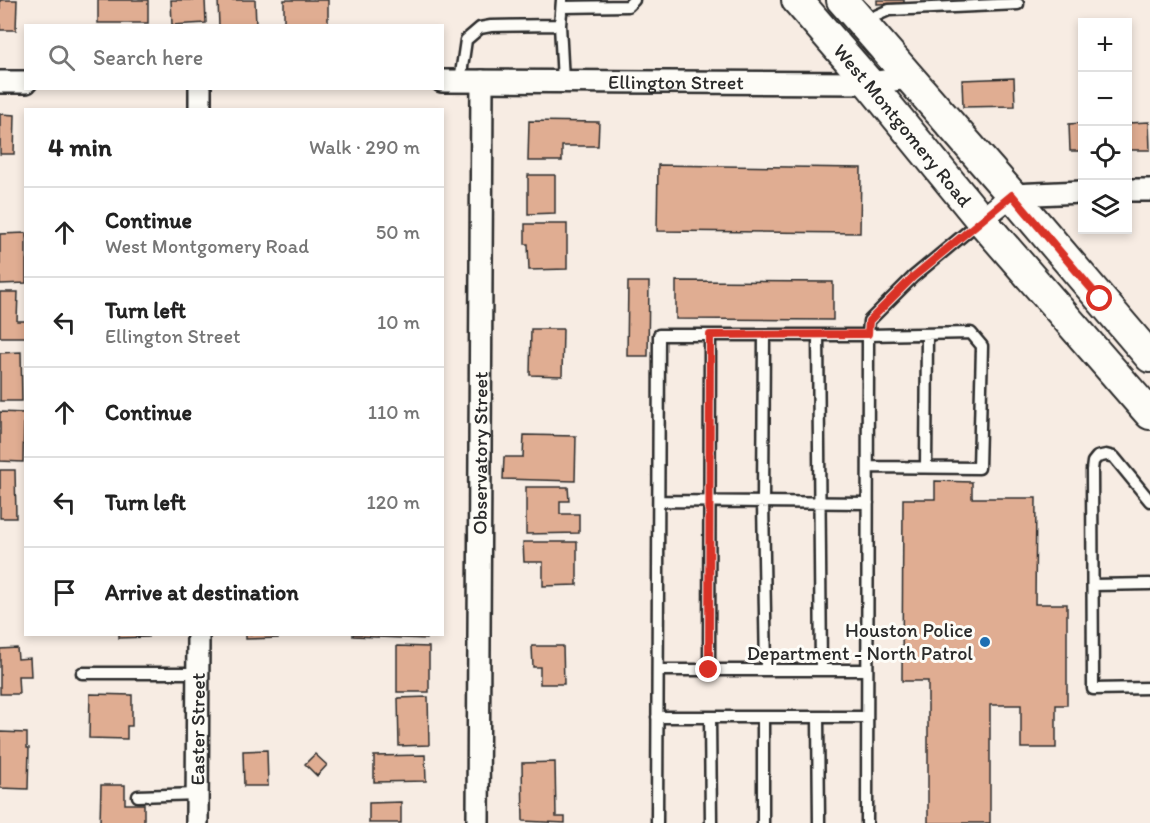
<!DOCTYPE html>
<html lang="en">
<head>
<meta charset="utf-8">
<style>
	:root { --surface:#fff; --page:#f2f2f2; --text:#222; --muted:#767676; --line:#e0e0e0 }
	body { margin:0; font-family:Itim,sans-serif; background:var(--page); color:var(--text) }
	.controls { position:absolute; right:18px; top:18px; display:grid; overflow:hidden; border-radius:0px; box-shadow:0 3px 9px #0003 }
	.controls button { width:54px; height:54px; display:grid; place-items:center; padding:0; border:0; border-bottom:2px solid var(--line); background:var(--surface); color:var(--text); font:30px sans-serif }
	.stop { position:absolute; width:18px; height:18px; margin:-14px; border:4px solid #d93025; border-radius:50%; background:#fff }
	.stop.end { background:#d93025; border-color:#fff; box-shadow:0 2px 6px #0008 }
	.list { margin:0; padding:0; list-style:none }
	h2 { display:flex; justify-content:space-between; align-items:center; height:78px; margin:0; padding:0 24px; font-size:26px }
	h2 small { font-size:20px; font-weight:400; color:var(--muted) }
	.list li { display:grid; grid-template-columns:39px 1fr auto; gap:18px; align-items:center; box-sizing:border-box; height:90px; padding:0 24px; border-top:2px solid var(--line) }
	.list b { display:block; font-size:22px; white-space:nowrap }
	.list p { margin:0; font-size:20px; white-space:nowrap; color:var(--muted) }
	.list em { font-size:20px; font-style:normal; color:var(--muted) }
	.icon { flex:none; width:33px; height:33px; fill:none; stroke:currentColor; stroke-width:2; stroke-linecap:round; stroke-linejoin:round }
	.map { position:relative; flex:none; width:1150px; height:823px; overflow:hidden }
	.search { position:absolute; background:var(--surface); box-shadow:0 3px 9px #0003; left:24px; top:24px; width:420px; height:66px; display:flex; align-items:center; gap:15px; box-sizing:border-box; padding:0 21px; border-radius:0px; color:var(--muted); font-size:22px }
	.panel { position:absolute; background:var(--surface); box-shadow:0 3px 9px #0003; left:24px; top:108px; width:420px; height:528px; border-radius:0px }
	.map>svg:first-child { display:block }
	.building { fill:#e0ad92; stroke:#2b2b2b; stroke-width:1.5 }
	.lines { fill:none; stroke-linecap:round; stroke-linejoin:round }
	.service-casing { stroke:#2b2b2b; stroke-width:15 }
	.minor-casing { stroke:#2b2b2b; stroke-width:26 }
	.secondary-casing { stroke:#2b2b2b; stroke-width:34 }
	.service { stroke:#fdfcf7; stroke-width:10 }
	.minor { stroke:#fdfcf7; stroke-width:21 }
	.secondary { stroke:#fdfcf7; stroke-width:30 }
	.route { stroke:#d93025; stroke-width:8 }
	.poi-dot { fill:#1f6fb2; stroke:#fdfcf7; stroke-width:2 }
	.labels { text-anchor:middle; stroke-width:6; stroke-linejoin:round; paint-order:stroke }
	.street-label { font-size:20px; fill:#2b2b2b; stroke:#fdfcf7 }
	.poi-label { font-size:20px; fill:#2b2b2b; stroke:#fdfcf7; text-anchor:end }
</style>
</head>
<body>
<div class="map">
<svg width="1150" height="823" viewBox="0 0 1150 823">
	<rect width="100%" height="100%" fill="#f7ece3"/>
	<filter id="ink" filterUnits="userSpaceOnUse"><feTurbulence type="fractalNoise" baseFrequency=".0167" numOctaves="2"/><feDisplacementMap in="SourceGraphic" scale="12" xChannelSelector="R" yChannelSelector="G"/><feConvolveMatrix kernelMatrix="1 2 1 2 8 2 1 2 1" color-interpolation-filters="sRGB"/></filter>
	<g filter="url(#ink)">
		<path class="building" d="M0,0H17L16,30H0Z
			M98,0H148V23H98Z
			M171,0H205L206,23L172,25Z
			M218,0H255L256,26H219Z
			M284,0H328V26H284Z
			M877,0H904V3L877,4Z
			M1014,78L1015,106L963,107L962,80Z
			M0,114L15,115L14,154H0Z
			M529,121L599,122L598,146H562V161H528Z
			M1149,122L1150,150H1128V123Z
			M1082,123V151H1070L1069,124Z
			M658,165L861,168L860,233L657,231Z
			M528,175H555V213L528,214Z
			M525,224H567V269L529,270L528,244H525Z
			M26,233V283L0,284V234Z
			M676,281L833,282V320L676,319Z
			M628,282H649L648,356H627Z
			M0,292H18L17,321H26V337H0Z
			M531,329H563L562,376L530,375Z
			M21,352L22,401H0V353Z
			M0,412L24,413L23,462L0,461Z
			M524,435L576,436L575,481L503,479L504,457H523Z
			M0,470H15L16,518H0Z
			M935,481L972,482V498H1036L1035,604H1067V705H1056V748H1021V705H990V823H928V681H902L903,499H935Z
			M526,487H568L569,501H560V514H579V533L526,534Z
			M523,542H577V585L543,586V562H524Z
			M119,634H148V637L119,638Z
			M246,634H278V638L246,639Z
			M353,634H426V639L353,636Z
			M397,646L429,647V692H397Z
			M532,646H563L564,684H540V667H533Z
			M17,648L18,659L30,658L31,676H18L19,694H0V649Z
			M90,694L132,695V726H127V739L89,738Z
			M428,697L429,745L399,746L398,698Z
			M0,732L27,733V748H29L28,789L0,788Z
			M267,750L268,786H244L243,751Z
			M315,754L327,765L317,776L305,764Z
			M425,755L426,781L374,782V756Z
			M555,762L556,817H565V823L523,821L522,763Z
			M101,785H125V804H144V823H100Z
			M401,802V823H369V803Z"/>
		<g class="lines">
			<defs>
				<path id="service" d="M562,0L560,25L563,81
					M562,7L628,6L634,0
					M864,21L889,10L1018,4
					M460,81L466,40L480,28L491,26L560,25
					M764,335L763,502L766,670
					M818,335L821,670
					M926,467L927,334
					M659,501L868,503
					M1150,501L1114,457L1106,455L1097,457L1093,462L1092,470L1093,689L1150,688
					M1093,585L1150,584
					M658,670H867
					M709,670L710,335
					M82,673H198
					M657,717H867
					M710,717L711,823
					M763,717V823
					M818,717L819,823
					M138,796L197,794
					M657,823L659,335H868L869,321L913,277L979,222
					M867,823L868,335L971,333L982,346L979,468L868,467"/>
				<g id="minor">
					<path id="s1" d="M442,81L869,83L909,78"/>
					<path d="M0,82H26"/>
					<path d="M200,110V88"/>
					<path d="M1128,190H1150"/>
					<path d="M981,220L1012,195L1082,192"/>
					<path id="s2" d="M197,823L198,634"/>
					<path id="s3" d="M478,823L482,81"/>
				</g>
				<g id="secondary">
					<path id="s4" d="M797,0L869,83L981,220L1150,414"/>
					<path d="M842,0L1012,195L1150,357"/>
				</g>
			</defs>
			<use href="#service" class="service-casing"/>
			<use href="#minor" class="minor-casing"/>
			<use href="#secondary" class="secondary-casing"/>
			<use href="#service" class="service"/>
			<use href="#minor" class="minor"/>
			<use href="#secondary" class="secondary"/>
		</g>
	</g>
	<g class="lines" filter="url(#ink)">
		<path class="route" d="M709,670L710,335L868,334L869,321L913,277L1012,195L1100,299"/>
	</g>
	<circle class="poi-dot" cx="985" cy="642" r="6"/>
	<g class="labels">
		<g class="street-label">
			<text dy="7" stroke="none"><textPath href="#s1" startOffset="234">Ellington Street</textPath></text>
			<text dy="7" stroke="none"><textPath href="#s4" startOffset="164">West Montgomery Road</textPath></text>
			<text dy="7" stroke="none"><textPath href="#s3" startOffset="370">Observatory Street</textPath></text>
			<text dy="7" stroke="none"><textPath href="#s2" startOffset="94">Easter Street</textPath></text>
		</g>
		<g class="poi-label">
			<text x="973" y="637">Houston Police<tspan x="973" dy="23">Department - North Patrol</tspan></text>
		</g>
	</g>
</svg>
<div class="controls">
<button>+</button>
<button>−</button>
<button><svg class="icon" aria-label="locate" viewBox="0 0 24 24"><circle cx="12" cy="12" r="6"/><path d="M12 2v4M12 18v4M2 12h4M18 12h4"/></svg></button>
<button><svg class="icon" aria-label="layers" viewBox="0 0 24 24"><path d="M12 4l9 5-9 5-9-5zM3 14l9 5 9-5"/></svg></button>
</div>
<div class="stop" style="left:1100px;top:299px"></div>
<div class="stop end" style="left:709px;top:670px"></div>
<div class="search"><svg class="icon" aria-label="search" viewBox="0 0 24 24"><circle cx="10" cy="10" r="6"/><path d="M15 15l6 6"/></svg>Search here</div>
<section class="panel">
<h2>4 min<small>Walk · 290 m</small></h2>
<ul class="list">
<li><svg class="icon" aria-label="ahead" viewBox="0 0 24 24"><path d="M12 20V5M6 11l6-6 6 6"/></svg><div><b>Continue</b><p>West Montgomery Road</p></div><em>50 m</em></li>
<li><svg class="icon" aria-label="left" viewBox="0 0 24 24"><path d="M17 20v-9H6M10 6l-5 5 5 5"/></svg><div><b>Turn left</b><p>Ellington Street</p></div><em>10 m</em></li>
<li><svg class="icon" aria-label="ahead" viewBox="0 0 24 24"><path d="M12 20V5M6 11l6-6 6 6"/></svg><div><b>Continue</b></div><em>110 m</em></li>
<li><svg class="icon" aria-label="left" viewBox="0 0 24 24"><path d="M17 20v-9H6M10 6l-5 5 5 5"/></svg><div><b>Turn left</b></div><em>120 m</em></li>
<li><svg class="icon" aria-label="arrive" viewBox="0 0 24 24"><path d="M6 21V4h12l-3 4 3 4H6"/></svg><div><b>Arrive at destination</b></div></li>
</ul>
</section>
</div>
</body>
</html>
